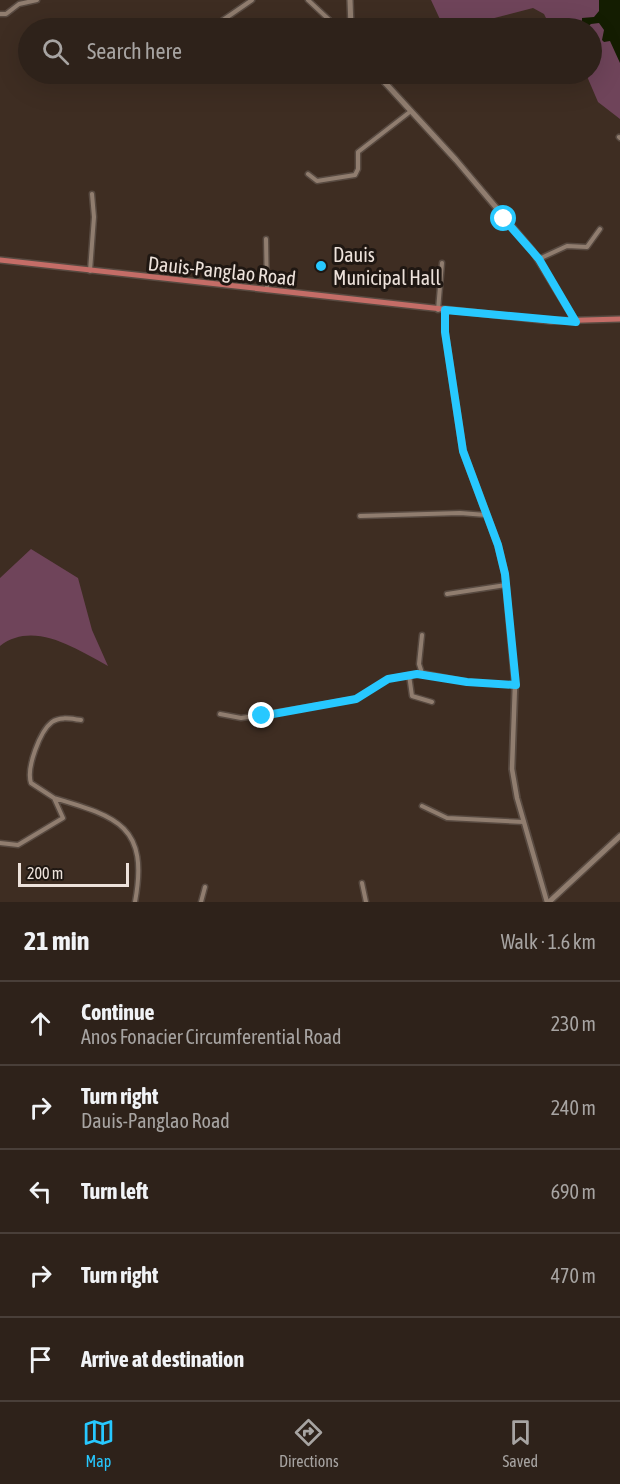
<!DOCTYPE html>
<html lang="en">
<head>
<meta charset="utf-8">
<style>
	:root { --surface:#2e221a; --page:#3a2f27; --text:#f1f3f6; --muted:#a7a4a2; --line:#493f39; --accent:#27c8ff }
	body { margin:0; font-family:"Asap Condensed",sans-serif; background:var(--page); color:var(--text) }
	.scale { position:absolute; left:18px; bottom:15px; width:111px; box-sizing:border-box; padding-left:6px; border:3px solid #ede2db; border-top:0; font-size:16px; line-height:21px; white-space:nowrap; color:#ede2db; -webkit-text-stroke:4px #1f1712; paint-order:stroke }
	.stop { position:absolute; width:18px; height:18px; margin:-14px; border:4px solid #27c8ff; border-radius:50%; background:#fff }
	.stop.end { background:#27c8ff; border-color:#fff; box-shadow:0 2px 6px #0008 }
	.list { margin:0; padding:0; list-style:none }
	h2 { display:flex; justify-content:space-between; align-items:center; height:78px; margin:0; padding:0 24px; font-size:26px }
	h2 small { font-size:20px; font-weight:400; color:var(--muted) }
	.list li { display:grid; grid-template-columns:39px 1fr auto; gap:18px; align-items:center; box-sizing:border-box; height:84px; padding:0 24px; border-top:2px solid var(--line) }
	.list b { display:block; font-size:22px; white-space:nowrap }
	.list p { margin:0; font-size:20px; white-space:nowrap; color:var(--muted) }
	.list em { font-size:20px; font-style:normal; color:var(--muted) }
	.icon { flex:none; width:33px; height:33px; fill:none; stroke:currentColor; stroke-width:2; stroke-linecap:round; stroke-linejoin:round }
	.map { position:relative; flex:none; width:620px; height:902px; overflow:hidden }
	.search { position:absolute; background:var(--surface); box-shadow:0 6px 24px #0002; left:18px; right:18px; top:18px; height:66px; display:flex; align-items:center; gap:15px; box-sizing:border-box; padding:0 21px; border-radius:33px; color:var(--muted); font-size:22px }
	.sheet { height:498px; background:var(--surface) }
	nav { display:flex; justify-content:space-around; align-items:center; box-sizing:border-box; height:84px; border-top:2px solid var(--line); background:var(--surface); font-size:16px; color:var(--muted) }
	nav a { display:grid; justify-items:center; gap:3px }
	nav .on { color:var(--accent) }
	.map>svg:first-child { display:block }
	.green { fill:#6f445a }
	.water { fill:#141d01 }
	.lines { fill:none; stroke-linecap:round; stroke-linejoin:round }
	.minor-casing { stroke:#584a41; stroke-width:7 }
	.tertiary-casing { stroke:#584a41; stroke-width:8 }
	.secondary-casing { stroke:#584a41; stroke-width:8 }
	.primary-casing { stroke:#584a41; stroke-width:8 }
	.minor { stroke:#907d6f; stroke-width:4 }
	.tertiary { stroke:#907d6f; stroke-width:4.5 }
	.secondary { stroke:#907d6f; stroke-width:5 }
	.primary { stroke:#c46d67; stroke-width:5 }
	.route { stroke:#27c8ff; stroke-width:8 }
	.poi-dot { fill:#27c8ff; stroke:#1f1712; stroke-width:2 }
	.labels { text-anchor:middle; stroke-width:6; stroke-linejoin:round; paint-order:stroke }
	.poi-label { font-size:20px; fill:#ede2db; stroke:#1f1712; text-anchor:start }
	.street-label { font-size:20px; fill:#ede2db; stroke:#1f1712 }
</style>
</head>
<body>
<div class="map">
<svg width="620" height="902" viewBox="0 0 620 902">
	<rect width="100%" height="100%" fill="#3e2d22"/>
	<path class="green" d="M431,0H603L620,54V119L598,102L586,74H592V28H551L544,14L533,8L475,23L471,28H444Z
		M31,549L78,578L92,630L108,666C76,649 34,620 0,646V578Z"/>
	<path class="water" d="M599,0H620V63L610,41L604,42L602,40L604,30L599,23L591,24L586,28L582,26V18L594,17L599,11Z"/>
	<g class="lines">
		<defs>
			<path id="minor" d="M308,0L338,28
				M0,14H6L19,4L37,0
				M223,20L252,0
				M619,137L620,138
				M308,174L317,181L355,175L358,169V152L411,111
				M266,239L267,290
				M539,259L567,246L587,247L600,229
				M90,271L94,217L92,194
				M438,310L442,263
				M360,516L460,513L486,515
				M447,594L506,585
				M422,635L419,664L422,673
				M409,675L412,696L432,702
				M220,714L241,718L262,715L356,699L388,679L422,673L467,682L515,685
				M54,798L31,783C26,768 40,731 52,722C60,716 72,719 81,720
				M422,806L447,818L524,822
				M0,843L18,845L63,818L54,798C118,817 149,826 135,902
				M362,883L366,902
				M201,902L205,887"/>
			<path id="tertiary" d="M445,310V332L463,451L498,545L505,574L515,685L512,769L517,798L547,902"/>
			<path id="secondary" d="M350,0L351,28
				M377,74L456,160L532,250L576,322
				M549,902L620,836"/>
			<path id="primary" d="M0,260L551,321L620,319"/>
		</defs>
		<use href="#minor" class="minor-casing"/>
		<use href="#tertiary" class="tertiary-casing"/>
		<use href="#secondary" class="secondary-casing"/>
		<use href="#primary" class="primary-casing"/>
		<use href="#minor" class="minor"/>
		<use href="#tertiary" class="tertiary"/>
		<use href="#secondary" class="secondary"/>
		<use href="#primary" class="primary"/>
	</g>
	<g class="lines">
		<path class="route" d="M262,716L356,699L388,679L417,674L467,682L516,685L505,574L498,545L463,451L445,332V310L576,322L539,259L504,219"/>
	</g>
	<circle class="poi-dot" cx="321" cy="266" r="6"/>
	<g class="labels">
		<g class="poi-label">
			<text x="333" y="262">Dauis<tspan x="333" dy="23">Municipal Hall</tspan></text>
		</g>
		<g class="street-label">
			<text transform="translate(222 271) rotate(6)" y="7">Dauis-Panglao Road</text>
		</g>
	</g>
</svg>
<div class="scale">200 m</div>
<div class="stop" style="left:504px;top:219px"></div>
<div class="stop end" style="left:262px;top:716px"></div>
<div class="search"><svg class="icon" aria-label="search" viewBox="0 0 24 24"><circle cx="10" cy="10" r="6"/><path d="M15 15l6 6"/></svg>Search here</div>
</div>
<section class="sheet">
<h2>21 min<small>Walk · 1.6 km</small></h2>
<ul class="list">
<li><svg class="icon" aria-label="ahead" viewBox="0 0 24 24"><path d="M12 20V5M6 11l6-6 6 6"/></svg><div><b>Continue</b><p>Anos Fonacier Circumferential Road</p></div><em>230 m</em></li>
<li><svg class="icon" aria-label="right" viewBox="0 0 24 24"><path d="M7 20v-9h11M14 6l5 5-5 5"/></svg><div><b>Turn right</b><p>Dauis-Panglao Road</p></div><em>240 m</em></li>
<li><svg class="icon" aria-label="left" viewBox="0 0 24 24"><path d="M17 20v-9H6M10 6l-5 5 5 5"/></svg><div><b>Turn left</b></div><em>690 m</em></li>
<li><svg class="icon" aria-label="right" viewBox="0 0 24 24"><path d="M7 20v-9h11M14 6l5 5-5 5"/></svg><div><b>Turn right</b></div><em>470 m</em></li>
<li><svg class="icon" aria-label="arrive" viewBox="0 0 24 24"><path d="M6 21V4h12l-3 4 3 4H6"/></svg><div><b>Arrive at destination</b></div></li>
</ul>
</section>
<nav>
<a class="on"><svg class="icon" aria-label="map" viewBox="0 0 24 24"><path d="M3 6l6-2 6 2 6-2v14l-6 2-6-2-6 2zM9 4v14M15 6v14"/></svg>Map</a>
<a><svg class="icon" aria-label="directions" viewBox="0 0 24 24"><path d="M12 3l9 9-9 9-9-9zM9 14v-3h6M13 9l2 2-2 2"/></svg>Directions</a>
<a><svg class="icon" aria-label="saved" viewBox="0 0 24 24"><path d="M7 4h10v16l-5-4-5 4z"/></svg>Saved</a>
</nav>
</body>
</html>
